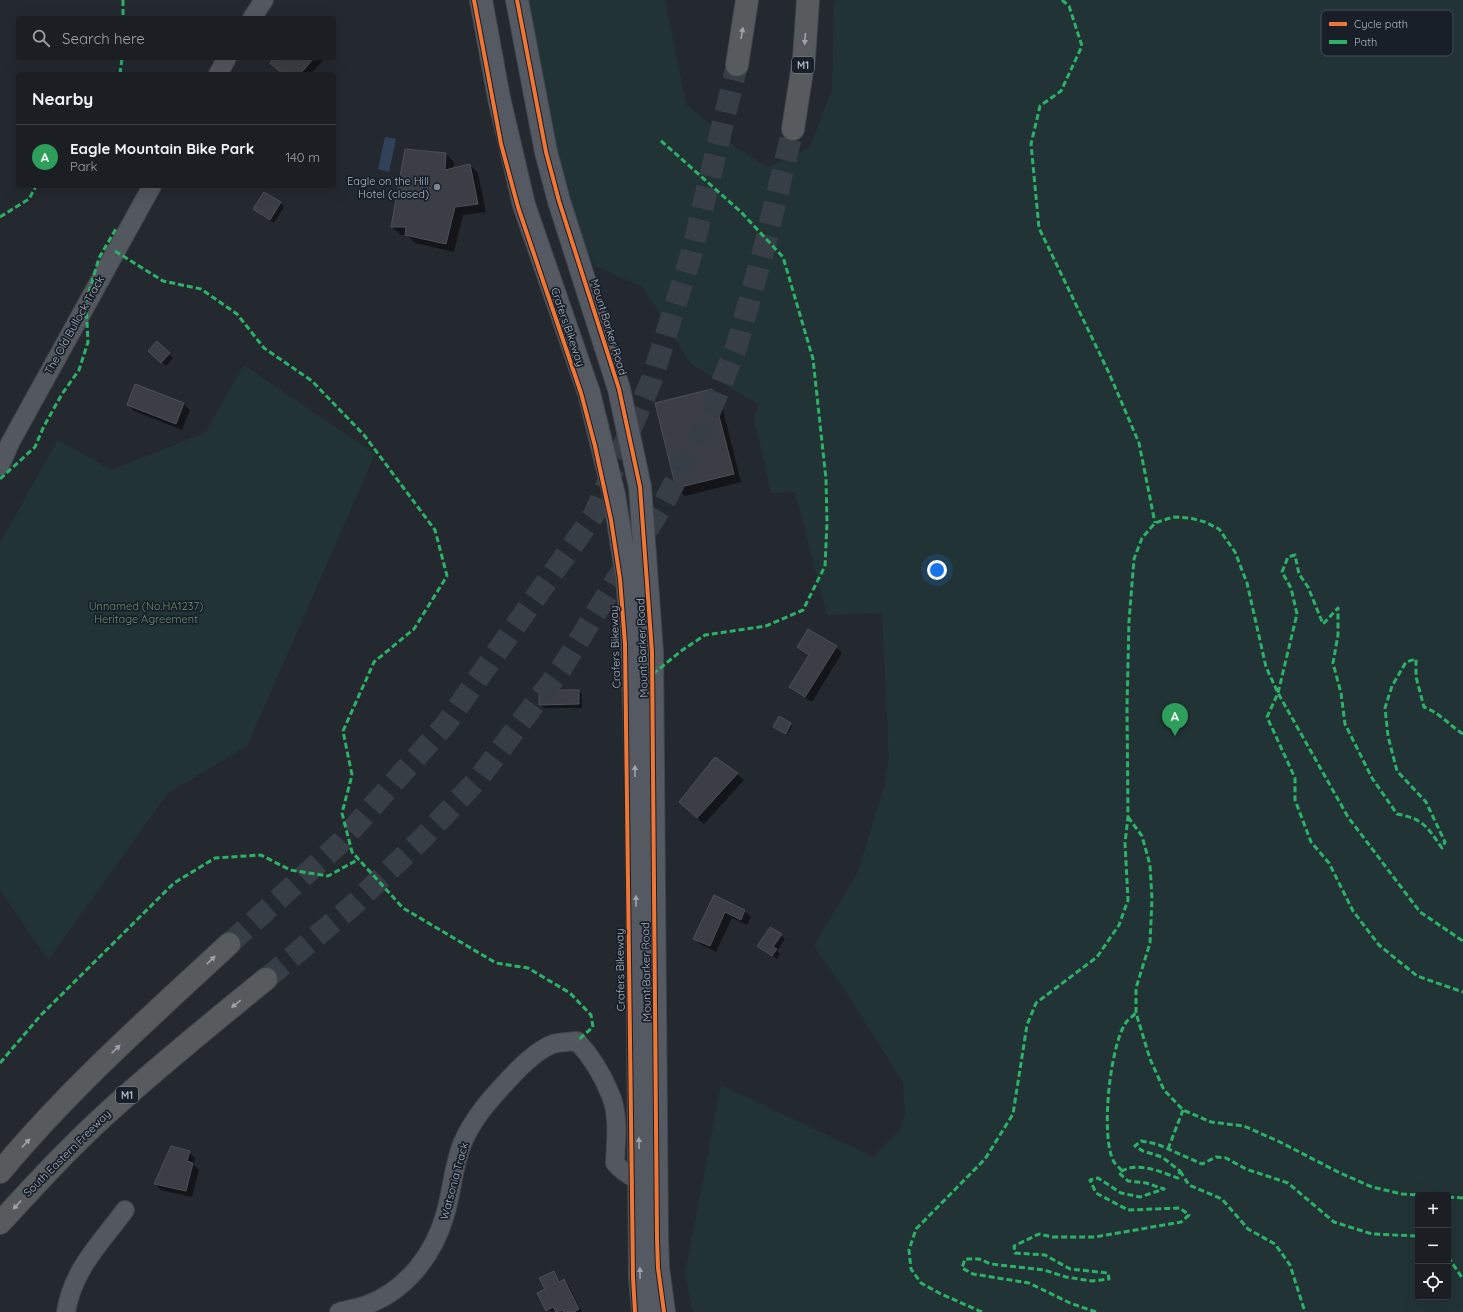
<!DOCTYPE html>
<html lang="en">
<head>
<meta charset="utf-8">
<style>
	:root { --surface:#1b1f24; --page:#24272c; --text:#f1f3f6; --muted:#a0a2a6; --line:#393d41; --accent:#1a73e8 }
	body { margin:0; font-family:Quicksand,sans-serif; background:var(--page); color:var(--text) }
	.controls { position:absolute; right:12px; bottom:12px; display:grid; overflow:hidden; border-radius:4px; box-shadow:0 4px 16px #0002 }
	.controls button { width:36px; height:36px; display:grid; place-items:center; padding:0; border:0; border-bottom:1px solid var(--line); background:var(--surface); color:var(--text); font:20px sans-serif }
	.you { position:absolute; left:937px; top:570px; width:14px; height:14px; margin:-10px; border:3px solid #fff; border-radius:50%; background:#1a73e8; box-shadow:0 0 0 6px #1a73e833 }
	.badge { display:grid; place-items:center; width:26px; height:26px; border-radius:50%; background:var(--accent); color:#fff; font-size:13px; font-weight:700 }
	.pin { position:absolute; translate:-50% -33px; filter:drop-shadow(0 1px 2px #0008) }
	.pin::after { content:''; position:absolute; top:21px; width:14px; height:12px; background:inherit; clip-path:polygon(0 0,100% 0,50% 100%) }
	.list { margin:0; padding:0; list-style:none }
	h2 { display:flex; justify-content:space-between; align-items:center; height:52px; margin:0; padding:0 16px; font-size:17px }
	h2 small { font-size:13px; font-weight:400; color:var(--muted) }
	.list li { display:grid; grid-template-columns:26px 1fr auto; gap:12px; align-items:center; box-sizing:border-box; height:64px; padding:0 16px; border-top:1px solid var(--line) }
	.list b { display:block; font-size:15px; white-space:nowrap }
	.list p { margin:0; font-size:13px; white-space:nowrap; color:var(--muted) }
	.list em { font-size:13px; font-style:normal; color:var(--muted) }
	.icon { flex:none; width:22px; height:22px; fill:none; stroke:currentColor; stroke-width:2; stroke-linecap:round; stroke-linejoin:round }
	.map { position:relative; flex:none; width:1463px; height:1312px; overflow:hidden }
	.search { position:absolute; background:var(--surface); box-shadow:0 4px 16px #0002; left:16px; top:16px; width:320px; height:44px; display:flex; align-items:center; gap:10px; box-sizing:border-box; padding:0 14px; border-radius:4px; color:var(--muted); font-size:15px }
	.panel { position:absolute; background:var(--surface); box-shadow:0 4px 16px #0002; left:16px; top:72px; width:320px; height:116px; border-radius:4px }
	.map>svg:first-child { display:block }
	.green { fill:#223336; fill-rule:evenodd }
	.water { fill:#314258 }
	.shadow { fill:#0007 }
	.building { fill:#3b3f45; stroke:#4b5058 }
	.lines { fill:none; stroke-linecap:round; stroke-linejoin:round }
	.highway-tunnel { stroke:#383e46; stroke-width:22; stroke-dasharray:22 11; stroke-linecap:butt }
	.minor-casing { stroke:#404449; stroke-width:20 }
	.major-casing { stroke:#41454d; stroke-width:24 }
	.highway-casing { stroke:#40454c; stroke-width:24 }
	.minor { stroke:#53575e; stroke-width:18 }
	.major { stroke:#555961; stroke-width:22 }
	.highway { stroke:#585b5e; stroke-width:22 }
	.quiet { stroke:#2db169; stroke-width:3; stroke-dasharray:6 3; stroke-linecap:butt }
	.cycleway-casing { stroke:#181f29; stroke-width:6 }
	.cycleway { stroke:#f07635; stroke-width:4 }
	.oneway { fill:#9ba3af }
	.poi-dot { fill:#7c8490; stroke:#181f29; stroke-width:1.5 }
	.labels { text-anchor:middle; stroke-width:3.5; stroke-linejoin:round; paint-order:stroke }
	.shield { fill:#181f29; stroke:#808895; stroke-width:1 }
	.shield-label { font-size:10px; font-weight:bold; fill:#acb5c3 }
	.poi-label { font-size:11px; fill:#acb5c3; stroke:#181f29; text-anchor:end }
	.street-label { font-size:11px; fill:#acb5c3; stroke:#181f29 }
	.park-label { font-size:11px; fill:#64926f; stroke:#181f29 }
	.key { fill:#181f29; stroke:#444c57; stroke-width:1 }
	.key-label { font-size:11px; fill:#acb5c3 }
</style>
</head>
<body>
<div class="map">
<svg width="1463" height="1312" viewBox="0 0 1463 1312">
	<rect width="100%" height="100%" fill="#242930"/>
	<path class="green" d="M517,0H665L686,104L737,148L768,167L810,147L832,89L834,3L836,0H1463V1312H693L685,1275L721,1085L873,1157L899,1131L905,1115L903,1082L843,987L814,946L858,872L884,787L889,758L882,613L827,615L795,492L771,493L754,417L759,405L690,363L643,287L595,266L559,201ZM1418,1195H1448V1297H1418Z
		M244,365L375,454L247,746L168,793L48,960L0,890V543L58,440L111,470L205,433Z"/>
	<path class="water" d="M385,137L396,139L389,172L378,169Z"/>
	<path class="shadow" d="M275,58H325L311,74H283Z
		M446,154L454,162L453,169L470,165L478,173L486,212L463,215L454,252L415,243L407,235H401L392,227Z
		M280,203L284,207L274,223L254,209Z
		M157,343L173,358L166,366L150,351Z
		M136,385L184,404L190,410L182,430L134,411L128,405Z
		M712,390L720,398L741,482L685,496L677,487Z
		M798,647H836L842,653L812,702L790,687L809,656Z
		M578,691L582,694V708H544L540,704Z
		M779,718L792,726L787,735L776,728Z
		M715,758L744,780L704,824L686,808Z
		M714,896L745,911L751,917L747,925L732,918L716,952L700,944L694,938Z
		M781,935L785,939L777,951L780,954L777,959L758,946Z
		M189,1152L195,1158L194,1165L199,1170L192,1197L161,1190L155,1184Z
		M553,1272L561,1282L564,1280L568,1284L582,1312L547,1311L546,1290Z"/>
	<path class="building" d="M274,58H314L300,74H283L270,63Z
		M405,149L446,153L445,170L470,164L478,204L455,207L446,244L405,235L406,227H391Z
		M264,192L281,202L270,220L253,209Z
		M157,341L170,353L161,363L148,351Z
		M135,384L184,403L176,424L127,405Z
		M712,389L734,474L676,488L655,403Z
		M808,629L837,646L805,697L789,687L809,655L797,647Z
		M539,690H579V704L539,705Z
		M779,716L791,723L786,734L773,727Z
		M715,757L738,773L697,818L679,802Z
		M714,895L745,910L741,920L725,912L710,946L693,939Z
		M770,927L782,934L773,947L777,949L772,956L757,946Z
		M171,1146L190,1151L187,1161L193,1163L186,1191L154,1184Z
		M554,1271L559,1282L564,1279L579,1309L574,1312H564L563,1310L556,1312L553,1307L546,1311L537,1293L545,1289L539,1278Z"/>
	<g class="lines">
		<path class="highway-tunnel" d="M229,944L339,844L445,725L594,515L652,379L692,252L737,65
			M266,979L351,907L425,836L479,778L561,669L661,508L703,429L737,345L764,248L793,129"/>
		<defs>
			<path id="minor" d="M252,18L264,0
				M218,74L227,58
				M0,466L10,443L152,186
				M66,1312C73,1269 100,1244 125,1210
				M339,1312C349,1309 359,1308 369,1304C407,1289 434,1254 445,1215C452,1192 453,1167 462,1144C473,1118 491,1098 510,1078C521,1066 537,1050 553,1044C560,1042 569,1042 577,1041C591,1056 603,1076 611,1096C619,1116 616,1142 615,1163C626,1175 635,1180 651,1181"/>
			<path id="major" d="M481,0L499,98L524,205L589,393L614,495L627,577L632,640L636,781L640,1277L643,1312
				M517,0L546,152L559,201L619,389L640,487L652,652L657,1240L658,1268L664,1312"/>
			<path id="highway" d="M737,65L747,0
				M793,129L804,58L808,0
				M0,1172C69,1089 150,1017 229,944
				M0,1223C34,1186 67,1150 104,1116C156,1068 211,1024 266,979"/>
		</defs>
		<use href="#minor" class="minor-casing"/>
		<use href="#major" class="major-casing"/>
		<use href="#highway" class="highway-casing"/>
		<use href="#minor" class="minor"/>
		<use href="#major" class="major"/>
		<use href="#highway" class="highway"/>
		<path class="quiet" d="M123,0V18
			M1062,0L1069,6L1082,46L1061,91L1040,106L1031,144L1039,228L1109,373L1139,443L1155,523
			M120,74L122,58
			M0,217L29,199L36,186
			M115,251L163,281L201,289L237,314L264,348L312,381L364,435L435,530L447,576L414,629L374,662L343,731L352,775L342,813L352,852L403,908L496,963L528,968L570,993L591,1015L593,1027L577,1041
			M0,479L35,447L44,426L62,394L79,370L88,342L86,302L99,258L117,227
			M653,674L681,651L705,635L766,626L803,610L825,566L827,523L826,479L813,359L783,257L741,212L659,139
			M1463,734C1449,725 1440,713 1424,707L1416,677V659L1406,662L1392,686L1385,708L1388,736L1397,771L1426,802L1445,842L1442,848C1427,827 1424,819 1397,814L1372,778L1345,724L1341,693L1333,663L1338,635V608L1323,624L1308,587L1299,574L1295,555L1288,557L1282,572L1291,588L1297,614L1278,693L1267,717L1295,778V800L1311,842L1329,863L1353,911L1379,945L1417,976L1463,992
			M1128,817L1142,836L1150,865L1152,899L1150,943L1136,988V1013L1150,1059L1164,1090L1183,1110L1211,1122L1244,1126L1280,1142L1338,1172L1372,1187L1402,1194L1423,1195
			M0,1063L41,1015L174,883L215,858L261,855L290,870L328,876L359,859
			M1168,1149L1183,1110
			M1122,1171C1120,1168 1116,1165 1114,1162C1100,1137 1110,1048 1125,1024C1127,1020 1132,1017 1136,1013
			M1180,1171L1189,1185L1222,1199L1248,1229L1275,1244L1290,1265L1305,1312
			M1448,1197L1463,1198
			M1448,1257L1463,1279
			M982,1312L941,1294L921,1283L911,1269L909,1250L916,1229L985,1159L1013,1114L1027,1025L1036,1003L1097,957L1119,925L1128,900L1125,843L1128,817L1127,707L1129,621L1134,559L1142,538L1155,523L1173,517L1190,518L1205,522L1219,529L1235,552L1247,583L1266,667L1278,693L1348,817L1420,912L1463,941
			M1096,1312L1070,1303L1029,1283L973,1274L962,1268L965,1259H979L991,1264L1044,1270L1066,1277L1092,1281L1109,1279L1108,1273L1070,1269L1045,1255L1015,1253L1014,1246L1039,1234L1053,1237H1095L1181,1222L1189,1215L1180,1208L1128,1210L1096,1193L1090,1180L1098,1178L1121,1193L1140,1197L1164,1189L1146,1183L1128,1181L1119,1173C1136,1160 1160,1172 1178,1178L1180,1171L1162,1157L1143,1151L1135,1146L1141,1141L1157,1144L1202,1164L1216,1157L1226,1158L1246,1169L1288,1183L1334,1222L1372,1234L1418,1236"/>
		<defs>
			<path id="cycleway" d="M474,0L501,144L518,207L581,393L595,446L611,520L620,579L625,644L633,1277L635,1312
				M517,0L546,152L559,201L619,389L640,487L652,652L657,1240L658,1268L664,1312"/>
		</defs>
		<use href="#cycleway" class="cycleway-casing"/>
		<use href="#cycleway" class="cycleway"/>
	</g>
	<defs><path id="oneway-solid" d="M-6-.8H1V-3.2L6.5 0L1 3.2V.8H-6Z"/></defs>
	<g class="oneway">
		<use href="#oneway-solid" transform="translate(742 33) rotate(-81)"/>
		<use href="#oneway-solid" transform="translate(805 39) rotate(94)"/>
		<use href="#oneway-solid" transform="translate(635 771) rotate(-91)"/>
		<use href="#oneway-solid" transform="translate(636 901) rotate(-90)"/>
		<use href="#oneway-solid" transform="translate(211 960) rotate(-43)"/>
		<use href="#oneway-solid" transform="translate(236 1004) rotate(141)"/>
		<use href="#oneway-solid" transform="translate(116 1049) rotate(-43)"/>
		<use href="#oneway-solid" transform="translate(26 1143) rotate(-47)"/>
		<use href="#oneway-solid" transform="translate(639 1143) rotate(-91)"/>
		<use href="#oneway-solid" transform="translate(17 1205) rotate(133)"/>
		<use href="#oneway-solid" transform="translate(640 1273) rotate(-91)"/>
	</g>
	<circle class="poi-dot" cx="437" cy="187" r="4"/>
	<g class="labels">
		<g class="shield">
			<rect x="792" y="57" width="22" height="16" rx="3"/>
			<rect x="116" y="1087" width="22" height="16" rx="3"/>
		</g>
		<g class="shield-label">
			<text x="803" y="69">M1</text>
			<text x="127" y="1099">M1</text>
		</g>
		<g class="poi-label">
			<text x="429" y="185">Eagle on the Hill<tspan x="429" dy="13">Hotel (closed)</tspan></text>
		</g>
		<g class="street-label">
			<text transform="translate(74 325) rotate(-61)" y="4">The Old Bullock Track</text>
			<text transform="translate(568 327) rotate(71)" y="4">Crafers Bikeway</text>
			<text transform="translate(609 327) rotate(73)" y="4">Mount Barker Road</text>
			<text transform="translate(615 647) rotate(-92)" y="4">Crafers Bikeway</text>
			<text transform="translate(642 648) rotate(-92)" y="4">Mount Barker Road</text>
			<text transform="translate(620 970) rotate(-91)" y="4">Crafers Bikeway</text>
			<text transform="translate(646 972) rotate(-91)" y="4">Mount Barker Road</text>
			<text transform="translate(67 1153) rotate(-45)" y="4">South Eastern Freeway</text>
			<text transform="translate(454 1181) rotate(-75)" y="4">Watsonia Track</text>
		</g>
		<g class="park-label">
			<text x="146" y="610">Unnamed (No.HA1237)<tspan x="146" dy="13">Heritage Agreement</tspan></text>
		</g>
	</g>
	<rect x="1321" y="10" width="132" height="46" rx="6" class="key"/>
	<rect x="1329" y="22" width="18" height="4" fill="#f07635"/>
	<rect x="1329" y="40" width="18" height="4" fill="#2db169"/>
	<g class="key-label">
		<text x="1354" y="28">Cycle path</text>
		<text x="1354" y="46">Path</text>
	</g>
</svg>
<div class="controls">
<button>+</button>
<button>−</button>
<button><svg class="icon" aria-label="locate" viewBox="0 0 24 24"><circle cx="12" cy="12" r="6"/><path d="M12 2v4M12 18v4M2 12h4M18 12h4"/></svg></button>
</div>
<div class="you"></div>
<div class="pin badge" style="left:1175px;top:736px;background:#2e9e5b">A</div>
<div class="search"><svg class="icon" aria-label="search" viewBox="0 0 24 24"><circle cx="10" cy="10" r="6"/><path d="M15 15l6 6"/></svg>Search here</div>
<section class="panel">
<h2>Nearby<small></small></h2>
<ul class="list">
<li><span class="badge" style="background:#2e9e5b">A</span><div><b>Eagle Mountain Bike Park</b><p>Park</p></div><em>140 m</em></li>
</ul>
</section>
</div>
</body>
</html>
